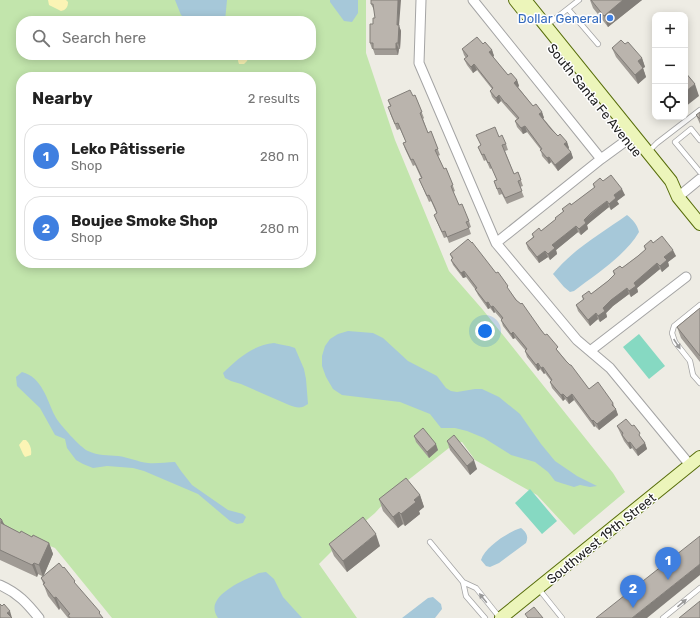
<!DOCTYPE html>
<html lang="en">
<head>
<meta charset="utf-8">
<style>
	:root { --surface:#fff; --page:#f2f2f2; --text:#222; --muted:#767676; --line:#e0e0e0; --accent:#d93025 }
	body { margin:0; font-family:Rubik,sans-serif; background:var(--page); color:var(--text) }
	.controls { position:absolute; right:12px; top:12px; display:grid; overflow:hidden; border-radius:8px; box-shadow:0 2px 10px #0003 }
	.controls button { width:36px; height:36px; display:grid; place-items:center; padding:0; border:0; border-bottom:1px solid var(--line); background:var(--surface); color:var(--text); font:20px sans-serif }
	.you { position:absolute; left:485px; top:331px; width:14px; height:14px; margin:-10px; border:3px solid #fff; border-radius:50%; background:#1a73e8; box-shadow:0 0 0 6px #1a73e833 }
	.badge { display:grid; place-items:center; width:26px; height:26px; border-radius:50%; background:var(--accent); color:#fff; font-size:13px; font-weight:700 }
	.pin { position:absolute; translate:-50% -33px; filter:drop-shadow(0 1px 2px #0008) }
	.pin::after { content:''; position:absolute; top:21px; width:14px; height:12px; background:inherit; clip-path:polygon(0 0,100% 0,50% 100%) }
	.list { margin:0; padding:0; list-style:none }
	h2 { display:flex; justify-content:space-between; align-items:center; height:52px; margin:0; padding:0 16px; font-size:17px }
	h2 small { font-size:13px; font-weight:400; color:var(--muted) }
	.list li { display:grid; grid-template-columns:26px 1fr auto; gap:12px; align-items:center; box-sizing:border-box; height:64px; margin:0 8px 8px; padding:0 8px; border:1px solid var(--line); border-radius:16px }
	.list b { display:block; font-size:15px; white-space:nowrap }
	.list p { margin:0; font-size:13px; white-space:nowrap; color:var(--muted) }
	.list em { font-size:13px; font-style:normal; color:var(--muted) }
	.icon { flex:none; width:22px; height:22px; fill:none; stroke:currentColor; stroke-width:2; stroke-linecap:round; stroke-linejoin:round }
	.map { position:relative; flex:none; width:700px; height:618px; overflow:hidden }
	.search { position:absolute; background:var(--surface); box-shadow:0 2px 10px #0003; left:16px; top:16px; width:300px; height:44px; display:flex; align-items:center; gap:10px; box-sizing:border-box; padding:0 14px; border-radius:16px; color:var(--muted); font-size:15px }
	.panel { position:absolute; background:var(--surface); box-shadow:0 2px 10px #0003; left:16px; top:72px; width:300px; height:196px; border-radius:16px }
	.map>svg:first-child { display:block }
	.grass { fill:#c2e5ac; fill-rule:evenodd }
	.sand { fill:#fbf4b5 }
	.pitch { fill:#86d9c2 }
	.water { fill:#a6c8d9 }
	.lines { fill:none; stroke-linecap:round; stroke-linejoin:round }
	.lane-casing { stroke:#a4a4a4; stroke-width:6 }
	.street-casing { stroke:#a4a4a4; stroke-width:11 }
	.secondary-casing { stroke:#586e0b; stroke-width:14 }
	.lane { stroke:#fff; stroke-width:4.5 }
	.street { stroke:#fff; stroke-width:9 }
	.secondary { stroke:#ecf5ba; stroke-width:12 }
	.wall { fill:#a09b95 }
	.shaded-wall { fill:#827e79 }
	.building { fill:#bab4ad; stroke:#827e79 }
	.oneway { fill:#999 }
	.shop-dot { fill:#3f7fe0; stroke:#fff; stroke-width:1.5 }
	.labels { text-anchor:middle; stroke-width:3; stroke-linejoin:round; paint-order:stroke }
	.shop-label { font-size:13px; fill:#366cbe; stroke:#fff; text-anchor:end }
	.street-label { font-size:13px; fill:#1d1d1d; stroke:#fff }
</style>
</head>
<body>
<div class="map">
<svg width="700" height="618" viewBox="0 0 700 618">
	<rect width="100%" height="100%" fill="#eeece4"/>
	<path class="grass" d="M0,0H366V53L395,140L449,271L483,310L613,473L625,492L574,535L537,495L475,460L462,442L454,444L398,488L375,513L341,542L319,564L357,618H112L55,548L0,525ZM21,21H311V55H21ZM21,77H311V263H21Z"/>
	<path class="sand" d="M48,0H66L68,2C68,7 66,10 61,11L49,5Z
		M238,55H249L247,61L244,64H239L238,61Z
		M23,440H26C30,444 32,449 31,455L25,457L23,454L19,445Z"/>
	<path class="pitch" d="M639,334L665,366L649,379L623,347Z
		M530,489L557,521L542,534L515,503Z"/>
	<path class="water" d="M175,0H227L225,21H189L181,15Z
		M330,0H358V13L352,22L344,21L330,2Z
		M627,215C633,220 637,224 639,232C625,256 596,274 574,291L570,292L564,287L553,274C573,249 602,233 627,215Z
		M348,331L373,333L383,338L408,361L437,376L446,388L451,391L457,392L475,389H482L499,397L520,414L541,444L555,461L577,476L597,486L590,487L580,485L574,487L561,483L555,481L548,472L535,462L511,455L484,438L467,431L455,428H441L430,414L400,402L342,395L333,389L326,377L322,366V356L325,346L330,339L338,334Z
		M274,343C281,345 288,345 295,348L304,369L306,379L308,404C301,409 297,408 289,405L241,384L231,381L225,378L223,373C237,359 253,345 274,343Z
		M22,372C42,377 47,400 55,416C59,424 81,448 88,451C98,456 108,455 118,456C128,457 138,462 148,463C157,464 166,462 175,462L181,471L192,485L228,510L243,514L246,517L243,523L237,524L230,521L198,494L144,471L133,468L107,466L93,468L83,464L76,460L67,448L65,439L55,435L40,408L17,386L16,377Z
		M521,528C526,532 529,536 526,543L499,563L490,567L486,566L481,560C485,547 508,532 521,528Z
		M259,573L266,572L274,579L283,597L302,618H218C202,596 245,580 259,573Z
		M433,597L441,604L442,609L435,618H402L428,598Z"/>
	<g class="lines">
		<defs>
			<path id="lane" d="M568,9L598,44
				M547,25L579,0
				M700,140L691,129L675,142L700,172
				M649,151L657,143L700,110
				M700,305L674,326L672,333L675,342L690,361L693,375L700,383
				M430,542L463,582L466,596L485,618
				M463,582L476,588L500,618
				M538,588L562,618
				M663,618L700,588"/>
			<path id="street" d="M421,0L419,63L496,243L577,340L610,368L690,465
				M473,0L601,159
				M678,197L700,179
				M496,243L601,159L627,140
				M590,351L686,277
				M0,585C18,593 27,603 39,618"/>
			<path id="secondary" d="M515,0L527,15
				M525,0L671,181L678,197L700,224
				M501,618L700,457"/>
		</defs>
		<use href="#lane" class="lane-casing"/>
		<use href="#street" class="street-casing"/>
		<use href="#secondary" class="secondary-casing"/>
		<use href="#lane" class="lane"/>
		<use href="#street" class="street"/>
		<use href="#secondary" class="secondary"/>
	</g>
	<path class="wall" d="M371,0L399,26L401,31L400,49H399L398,55H375L373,49H372L370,43L373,24L375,18L374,10L371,4Z
		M590,0H642L608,27L593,8Z
		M483,44L492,50L494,56L493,57L508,75L517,80L519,86L518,87L533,106L542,112L544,118H543L558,136L567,142L569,148L568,149L571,152L573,158L558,171L551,162L549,164L542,156L541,150L527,132L523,134L517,127L515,121L517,119L508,109L501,101L498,104L492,97L490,91L492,89L477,70L473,73L467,65L464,59L466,58L464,55L462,49Z
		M625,44L642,58L645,67L643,68L646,77L638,84L616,57L612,48Z
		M415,95L424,118L423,119L428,133L431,131L440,155L438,156L444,169L446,168L455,191L453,192L459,205L469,221L471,227L469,228L471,234L449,243L447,237L444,238L434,215L437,213L436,212L431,201L429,202L419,179L421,178L415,165L413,166L405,149L403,143L406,142L400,129L397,130L390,113V106L388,100L413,96Z
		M700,112V124L696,115Z
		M476,135L499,137L506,144L508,150L505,151L514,174L518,172L523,186L520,187L524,197L507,204L502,194L499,195L494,181L497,180L492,168L490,169L486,160L484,161L478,147L481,145Z
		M603,181L625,195L617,201L619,204L611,210L609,207L593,219L587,225L588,229L581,235L578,232L556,250L557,254L550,260L548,257L539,263L528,249L526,243L533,237L532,234L541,231L556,219L555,218L563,212L562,209L571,205L594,188L593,184Z
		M653,243L676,256L668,262L669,266L662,272L660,269L637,288L638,292L631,297L629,294L613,306L606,313L607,317L600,322L598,319L590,326L578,311L576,305L583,300L582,296L591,294L608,281L614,275L613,271L622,268L638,256L645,250L644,246Z
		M450,254L510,292L589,389L613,403L618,415L599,430L595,426L594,427L574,400L569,404L565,399L563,401L552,388L550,382L551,381L545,373L544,374L540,369L538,371L527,357L525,351V350L515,338L513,339L503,326L501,320V319L495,312L494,313L490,308L488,309L478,295L475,289L466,277L463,278L453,265L451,260L452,259Z
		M700,308V362L681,338L677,327Z
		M617,426L642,439L645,443L647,449L638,456L632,448L630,449L624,441Z
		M414,436L438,450L429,458L416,442Z
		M447,441L477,469L470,475L450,450Z
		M420,495L424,507L419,511L420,514L405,526L403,524L398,528L383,511L379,499Z
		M0,518L5,525L20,533L49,543L53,554L44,575L77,586L103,618H68L60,608L59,610L48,596L41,578L42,576L38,574L37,577L0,560Z
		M329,544L380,546L347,572L334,556Z"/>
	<path class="shaded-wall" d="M398,0H401L399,26L401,31L400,49L398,43L397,25Z
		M623,0H642L608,27L604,16Z
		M396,43L399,49L398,55L396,49Z
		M492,50L494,56L491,58L489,52Z
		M642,58L645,67L643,68L646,77L638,84L635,75L638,61Z
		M474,64L477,70L473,73L471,67Z
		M517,80L519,86L516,89L514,83Z
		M695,84L699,96L685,107V92Z
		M499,95L501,101L498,104L496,98Z
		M542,112L544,118L541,120L539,114Z
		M525,126L527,132L523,134L521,128Z
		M567,142L569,148L567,150L564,144Z
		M571,152L573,158L558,171L555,165Z
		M549,157L551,162L549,164L547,158Z
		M622,189L625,195L617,201L619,204L611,210L609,204L614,195Z
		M607,201L609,207L587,225L588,229L581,235L579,229L584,220Z
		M576,226L578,232L556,250L557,254L550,260L548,254L552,245Z
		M673,250L676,256L668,262L669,266L662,272L660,266L664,257Z
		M545,251L548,257L539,263L537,257Z
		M657,263L660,269L637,288L638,292L631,297L629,291L634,283Z
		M464,271L466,277L463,278L461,273Z
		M627,288L629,294L613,306L606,313L607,317L600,322L598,316L603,308L611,300Z
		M488,302L490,308L488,309L486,303Z
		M493,306L495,312L494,313L491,307Z
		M596,313L598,319L590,326L588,320Z
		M513,332L515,338L513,339L511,334Z
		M538,363L540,369L538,371L536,365Z
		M543,367L545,373L544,374L541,368Z
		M563,394L565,399L563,401L561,395Z
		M572,394L574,400L569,404L567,398Z
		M616,409L618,415L599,430L597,424Z
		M593,420L595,426L594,427L592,421Z
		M630,442L632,448L630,449L628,443Z
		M645,443L647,449L638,456L636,450Z
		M436,444L438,450L429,458L427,452Z
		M474,460L477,469L470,475L467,466Z
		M420,495L424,507L419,511L420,514L405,526L401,514L414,500Z
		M399,512L403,524L398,528L393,517Z
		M2,520L7,531L1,523Z
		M376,534L380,546L347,572L343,561Z
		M49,543L53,554L43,577L39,565Z
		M34,563L38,574L37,577L32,565Z
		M700,564V575L647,618H632Z
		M56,597L60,608L59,610L54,598Z
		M10,611L12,618H9L7,613Z"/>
	<path class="building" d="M371,0H398L397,25H399L398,43H396V49H373V43H370V24H373V18H375L373,4H371Z
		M591,0H623L604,16Z
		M477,37L483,44L485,42L492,50L489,52L508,75L511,73L517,80L514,83L533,106L536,104L542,112L539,114L551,129L558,136L560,134L567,142L564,144L571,152L555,165L549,157L547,158L540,150L542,149L525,126L521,128L515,121L519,118L506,103H505L499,95L496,98L490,91L493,88L474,64L471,67L464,59L468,56L462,49Z
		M621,40L625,44L628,42L642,58L638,61L643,68L635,75L612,48Z
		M685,72L695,84L685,92Z
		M655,77V82L652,79Z
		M410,90L413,96L415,95L422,112L420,113L428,133L431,131L438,149L435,150L444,169L446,168L453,185L451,186L453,191L459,205L462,204L469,221L466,222L469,228L447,237L445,231L442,232L434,215L437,213L435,208L429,195L427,196L419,179L422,178L416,165L413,159L411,160L403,143L406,142L398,123L395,124L388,107L391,106L388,100Z
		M700,112V119L696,115Z
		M495,127L499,137L502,135L506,144L502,145L514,174L518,172L521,180L518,181L522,191L505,198L500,188L497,189L494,181L497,180L489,162L488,163L484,154L482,155L478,147L481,145L476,135Z
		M611,175L622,189L614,195L616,198L609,204L607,201L591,213L584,220L586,223L579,229L576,226L552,245L555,248L548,254L545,251L537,257L526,243L534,237L532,234L539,228L541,231L556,219L555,218L564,211L562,209L570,203L571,205L595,187L593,184L600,178L603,181Z
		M662,236L673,250L664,257L667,260L660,266L657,263L634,283L636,286L629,291L627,288L611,300L603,308L605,311L598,316L596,313L588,320L576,305L584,299L582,296L589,291L591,294L608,281L615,274L613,271L620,266L622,268L638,256L646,249L644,246L651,240L653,243Z
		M468,239L472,243V242L496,273L498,272L508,286L507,287L516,300L521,304L522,303L541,330L545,335L547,334L558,347L556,349L566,361L570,365H571L589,389L598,382L613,403L612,405L616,409L597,424L593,420L592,421L572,394L567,398L563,394L561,395L550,382L552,380L543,367L541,368L538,363L536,365L525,351L527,349L523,344L513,332L511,334L501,320L503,318L493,306L491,307L488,302L486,303L475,289L477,288L464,271L461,273L451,260L453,258L450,254Z
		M700,308V356L677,327Z
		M626,419L632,426L634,425L640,433L639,435L645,443L636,450L630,442L628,443L622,435L623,433L617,426Z
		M423,428L436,444L427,452L414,436Z
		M454,435L474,460L467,466L447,441Z
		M406,478L420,495L414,500L416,502L401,514L399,512L393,517L379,499Z
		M363,517L376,534L343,561L329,544Z
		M0,518L2,520L1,523L20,533L21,531L32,537L33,535L49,543L39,565L34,563L32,565L0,550Z
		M700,536V564L632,618H596Z
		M59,563L63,568L64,567L75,581L74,582L100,612L99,613L103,618H70L68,615L70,614L56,597L54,598L43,584L45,583L41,578Z
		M700,601V618H679Z
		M0,604L2,606L4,604L10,611L7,613L12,618H0Z
		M534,607L543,618H528L525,614Z"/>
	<defs><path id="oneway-solid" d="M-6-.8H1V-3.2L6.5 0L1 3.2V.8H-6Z"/></defs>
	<g class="oneway">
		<use href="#oneway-solid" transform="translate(677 344) rotate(56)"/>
		<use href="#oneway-solid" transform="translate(483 598) rotate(-129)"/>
		<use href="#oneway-solid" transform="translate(682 603) rotate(-40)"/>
	</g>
	<circle class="shop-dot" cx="610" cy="18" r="4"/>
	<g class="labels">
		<g class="shop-label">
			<text x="602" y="23">Dollar General</text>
		</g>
		<g class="street-label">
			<text transform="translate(595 100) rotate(51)" y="5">South Santa Fe Avenue</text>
			<text transform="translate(601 538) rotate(-39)" y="5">Southwest 19th Street</text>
		</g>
	</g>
</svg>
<div class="controls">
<button>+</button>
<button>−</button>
<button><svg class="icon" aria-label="locate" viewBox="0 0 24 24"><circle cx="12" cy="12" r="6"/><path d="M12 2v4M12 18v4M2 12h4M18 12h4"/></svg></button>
</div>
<div class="you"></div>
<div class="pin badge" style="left:668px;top:580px;background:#3f7fe0">1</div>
<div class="pin badge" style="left:633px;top:608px;background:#3f7fe0">2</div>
<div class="search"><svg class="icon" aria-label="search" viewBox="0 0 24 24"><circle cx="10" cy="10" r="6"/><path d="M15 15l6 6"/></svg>Search here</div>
<section class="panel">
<h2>Nearby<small>2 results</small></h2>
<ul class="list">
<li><span class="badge" style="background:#3f7fe0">1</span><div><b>Leko Pâtisserie</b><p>Shop</p></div><em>280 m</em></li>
<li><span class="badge" style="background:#3f7fe0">2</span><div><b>Boujee Smoke Shop</b><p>Shop</p></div><em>280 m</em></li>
</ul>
</section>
</div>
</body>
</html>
